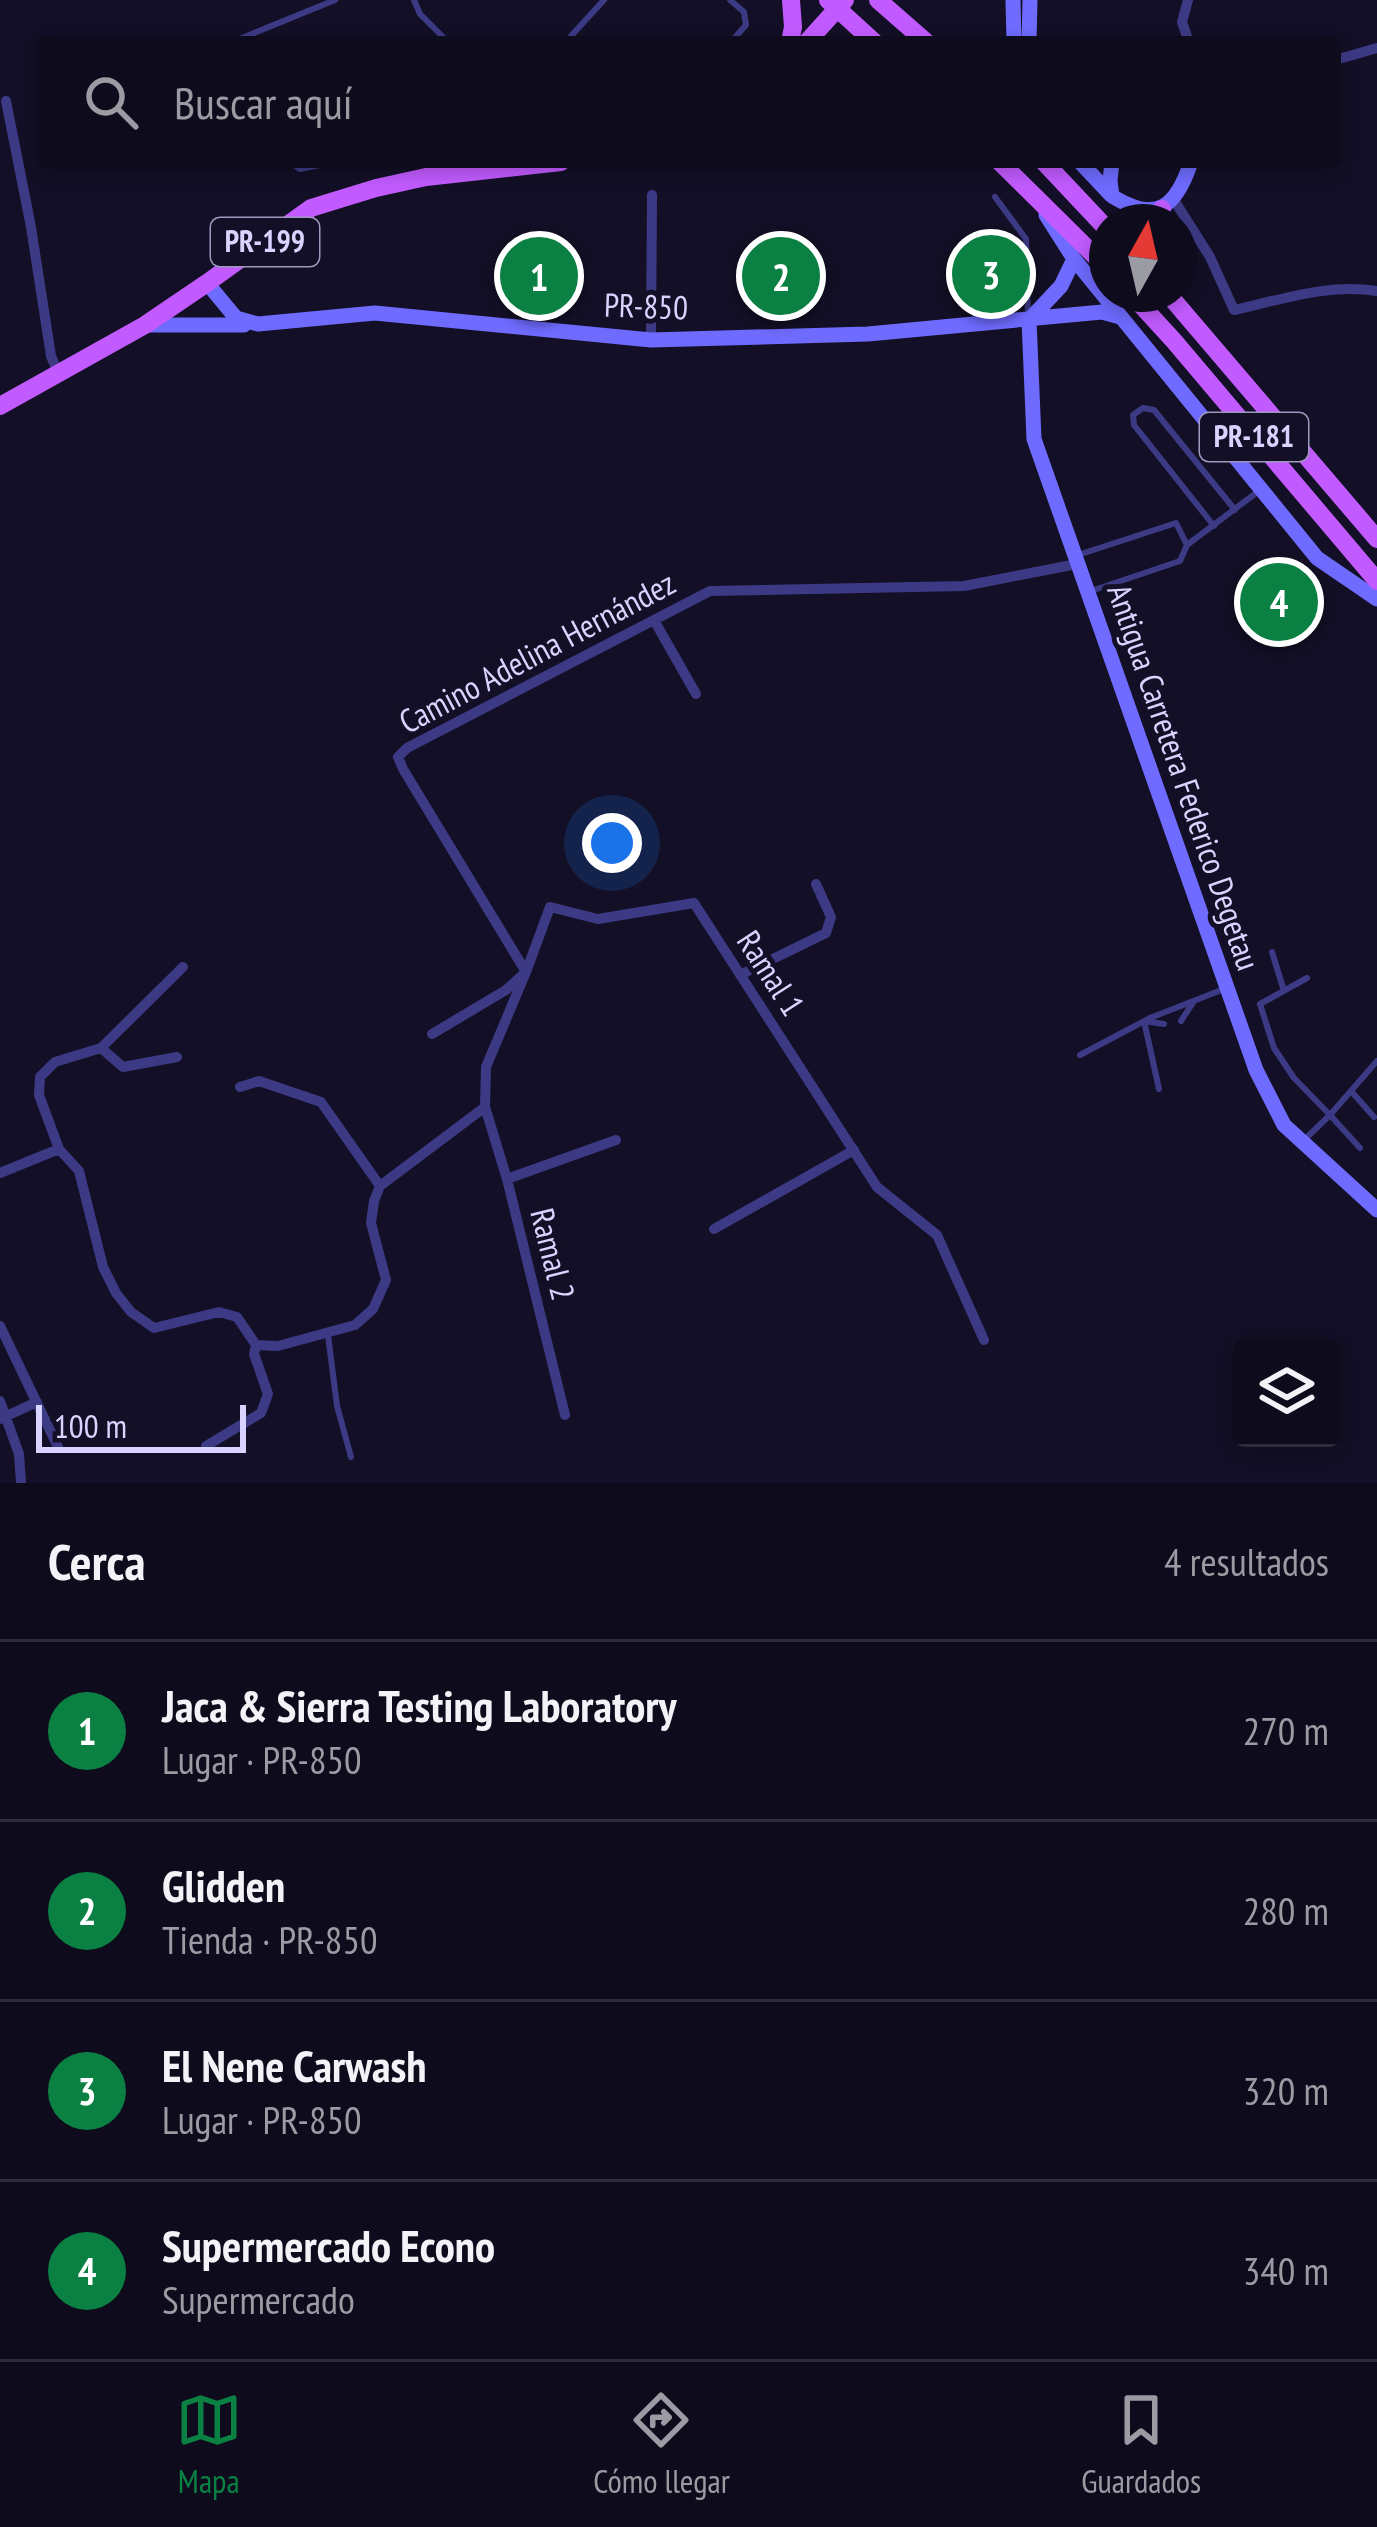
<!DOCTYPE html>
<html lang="es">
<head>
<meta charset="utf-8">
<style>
	:root { --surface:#0e0b1c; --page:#171425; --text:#f1f3f6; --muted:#9b9ba3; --line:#2e2b3b; --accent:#0b8043 }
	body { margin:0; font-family:"PT Sans Narrow",sans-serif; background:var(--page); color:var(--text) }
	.controls { position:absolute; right:36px; bottom:36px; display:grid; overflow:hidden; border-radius:12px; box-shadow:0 6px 18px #0003 }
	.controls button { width:108px; height:108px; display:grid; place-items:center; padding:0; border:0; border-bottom:3px solid var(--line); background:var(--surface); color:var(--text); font:60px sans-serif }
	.compass { position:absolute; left:1089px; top:204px; width:108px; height:108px; border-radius:50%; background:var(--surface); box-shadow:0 6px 18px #0003; rotate:8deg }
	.scale { position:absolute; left:36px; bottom:30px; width:210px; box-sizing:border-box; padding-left:12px; border:6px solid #d9d4ff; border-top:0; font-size:33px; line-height:42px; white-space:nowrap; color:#d9d4ff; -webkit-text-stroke:9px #130f26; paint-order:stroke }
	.you { position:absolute; left:612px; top:843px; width:42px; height:42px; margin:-30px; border:9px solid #fff; border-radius:50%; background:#1a73e8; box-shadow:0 0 0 18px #1a73e833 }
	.badge { display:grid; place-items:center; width:78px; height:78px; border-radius:50%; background:var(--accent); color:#fff; font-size:39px; font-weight:700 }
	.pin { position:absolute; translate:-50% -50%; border:6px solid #fff; box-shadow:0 3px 12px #0006 }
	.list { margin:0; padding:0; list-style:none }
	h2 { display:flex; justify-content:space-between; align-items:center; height:156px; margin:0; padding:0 48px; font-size:51px }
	h2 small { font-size:39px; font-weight:400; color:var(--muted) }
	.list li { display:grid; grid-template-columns:78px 1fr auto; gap:36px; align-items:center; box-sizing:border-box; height:180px; padding:0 48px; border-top:3px solid var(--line) }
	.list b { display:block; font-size:45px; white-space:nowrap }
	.list p { margin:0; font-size:39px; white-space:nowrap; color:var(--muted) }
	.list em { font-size:39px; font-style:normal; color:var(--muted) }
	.icon { flex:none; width:66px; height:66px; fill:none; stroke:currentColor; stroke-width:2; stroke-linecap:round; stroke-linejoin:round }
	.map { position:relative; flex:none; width:1377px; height:1483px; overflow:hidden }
	.search { position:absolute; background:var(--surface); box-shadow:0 6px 18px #0003; left:36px; right:36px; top:36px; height:132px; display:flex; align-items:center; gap:30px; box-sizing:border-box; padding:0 42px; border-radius:12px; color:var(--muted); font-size:45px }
	.sheet { height:876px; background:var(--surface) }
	nav { display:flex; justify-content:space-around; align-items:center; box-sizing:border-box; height:168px; border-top:3px solid var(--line); background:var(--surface); font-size:33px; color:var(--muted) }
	nav a { display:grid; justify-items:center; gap:6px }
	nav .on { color:var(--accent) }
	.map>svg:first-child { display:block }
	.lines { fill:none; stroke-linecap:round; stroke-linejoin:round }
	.lane { stroke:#3d3a85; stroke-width:6 }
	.street { stroke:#3d3a85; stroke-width:10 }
	.secondary { stroke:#6f6bff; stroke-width:15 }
	.primary { stroke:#c25bff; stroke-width:18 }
	.labels { text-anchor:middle; stroke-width:10; stroke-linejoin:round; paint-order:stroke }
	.shield { fill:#130f26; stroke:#9e99be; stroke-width:3 }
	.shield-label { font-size:30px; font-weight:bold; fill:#d9d4ff }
	.street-label { font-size:33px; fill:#d9d4ff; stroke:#130f26 }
</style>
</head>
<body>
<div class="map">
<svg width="1377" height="1483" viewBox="0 0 1377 1483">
	<rect width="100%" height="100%" fill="#130f26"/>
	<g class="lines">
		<path class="lane" d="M414,0L420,14L448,42
			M730,0L744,12L746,25L731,42
			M242,38L335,0
			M572,42L571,36L604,0
			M290,162L300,169L334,162
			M995,197L1026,239L1028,315
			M1214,526L1134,425L1133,415L1143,408L1154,410L1235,510
			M1187,545L1260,490
			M1078,555L1176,523L1187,545L1180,561L1091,591
			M1272,952L1284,991
			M1181,1021L1194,1001
			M1080,1055L1150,1018L1224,989
			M1159,1089L1144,1021L1164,1024
			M1351,1091L1374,1117
			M1304,1140L1330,1115L1294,1078L1274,1048L1260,1004L1307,978
			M1360,1148L1330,1115L1377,1061
			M328,1335L337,1406L351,1457"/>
		<path class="street" d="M1188,0L1182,22L1189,42
			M1335,60L1377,48
			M6,101L31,227L51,356L58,373
			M1174,200L1210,257L1234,310C1280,300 1329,283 1377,291
			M651,340L652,195
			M654,620L696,694
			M183,967L101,1048L55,1062L40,1077L39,1095L59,1149L79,1171L103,1267L116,1293L131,1312L154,1328L219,1312L237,1317L256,1345L278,1346L355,1325L373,1309L386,1280L371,1223L374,1201L380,1186L485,1107L486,1067L526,972L403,769L398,757L407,748L710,591L964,586L1077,564
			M740,975L826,933L831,917L816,884
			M432,1034L506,990L526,972L550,907L598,919L694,903L877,1187L937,1235L984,1340
			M101,1048L123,1067L177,1057
			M240,1087L259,1081L321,1102L380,1186
			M485,1107L507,1179L565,1415
			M0,1173L59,1149
			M507,1179L616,1140
			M714,1229L854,1150
			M0,1326L58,1447
			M0,1401L19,1454L21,1483
			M0,1419L37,1402
			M206,1446L261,1413L268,1394L254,1354L256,1345"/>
		<path class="secondary" d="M1013,0L1014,42
			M1029,42L1030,0
			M1080,162L1111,195
			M1112,162L1110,181L1112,196C1157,224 1176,207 1191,162
			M1074,259L1317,558L1377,599
			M207,283L236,318L258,324L375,313L651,340L868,334L1102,312L1120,317
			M1029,320L1034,439L1256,1070L1284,1125L1377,1210
			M1029,320L1061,286L1074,259L1046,215
			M145,325H244"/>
		<path class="primary" d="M828,0L874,42
			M878,0L926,42
			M790,42L793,27L791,0
			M807,42L845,0
			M1000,162L1107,268
			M1044,162L1107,229
			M1155,222L1162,209
			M1131,294L1174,341L1377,581
			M1168,294L1377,539
			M0,406L145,325L207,283L311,208L376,188L426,177L561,162"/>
	</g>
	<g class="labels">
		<g class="shield">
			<rect x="211" y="218" width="108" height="48" rx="9"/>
			<rect x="1200" y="413" width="108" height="48" rx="9"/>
		</g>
		<g class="shield-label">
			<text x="265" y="252">PR-199</text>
			<text x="1254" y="447">PR-181</text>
		</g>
		<g class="street-label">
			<text transform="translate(646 306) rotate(2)" y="12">PR-850</text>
			<text transform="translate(537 652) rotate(-28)" y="12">Camino Adelina Hernández</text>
			<text transform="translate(1184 777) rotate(71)" y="12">Antigua Carretera Federico Degetau</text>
			<text transform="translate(771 973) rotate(57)" y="12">Ramal 1</text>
			<text transform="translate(553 1254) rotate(76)" y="12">Ramal 2</text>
		</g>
	</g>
</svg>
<div class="controls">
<button><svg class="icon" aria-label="layers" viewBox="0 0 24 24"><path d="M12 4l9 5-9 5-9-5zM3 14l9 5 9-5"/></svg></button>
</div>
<svg class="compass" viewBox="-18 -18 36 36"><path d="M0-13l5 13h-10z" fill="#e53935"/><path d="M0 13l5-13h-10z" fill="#9b9ba3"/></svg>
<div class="scale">100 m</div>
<div class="you"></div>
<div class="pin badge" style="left:539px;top:276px">1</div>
<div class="pin badge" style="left:781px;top:276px">2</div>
<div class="pin badge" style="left:991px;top:274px">3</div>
<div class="pin badge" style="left:1279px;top:602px">4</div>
<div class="search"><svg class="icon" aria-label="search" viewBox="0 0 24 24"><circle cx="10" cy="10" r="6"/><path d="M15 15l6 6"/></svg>Buscar aquí</div>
</div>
<section class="sheet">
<h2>Cerca<small>4 resultados</small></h2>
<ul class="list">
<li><span class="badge">1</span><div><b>Jaca &amp; Sierra Testing Laboratory</b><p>Lugar · PR-850</p></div><em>270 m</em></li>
<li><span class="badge">2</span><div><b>Glidden</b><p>Tienda · PR-850</p></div><em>280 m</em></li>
<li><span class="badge">3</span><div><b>El Nene Carwash</b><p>Lugar · PR-850</p></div><em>320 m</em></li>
<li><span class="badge">4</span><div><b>Supermercado Econo</b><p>Supermercado</p></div><em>340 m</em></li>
</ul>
</section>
<nav>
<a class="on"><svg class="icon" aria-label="map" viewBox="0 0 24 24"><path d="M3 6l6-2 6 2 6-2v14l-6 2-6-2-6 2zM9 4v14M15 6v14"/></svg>Mapa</a>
<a><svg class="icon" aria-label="directions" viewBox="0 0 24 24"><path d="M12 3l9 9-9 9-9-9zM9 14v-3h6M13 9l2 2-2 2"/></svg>Cómo llegar</a>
<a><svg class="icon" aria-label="saved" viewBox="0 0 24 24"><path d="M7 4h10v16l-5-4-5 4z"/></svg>Guardados</a>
</nav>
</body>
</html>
